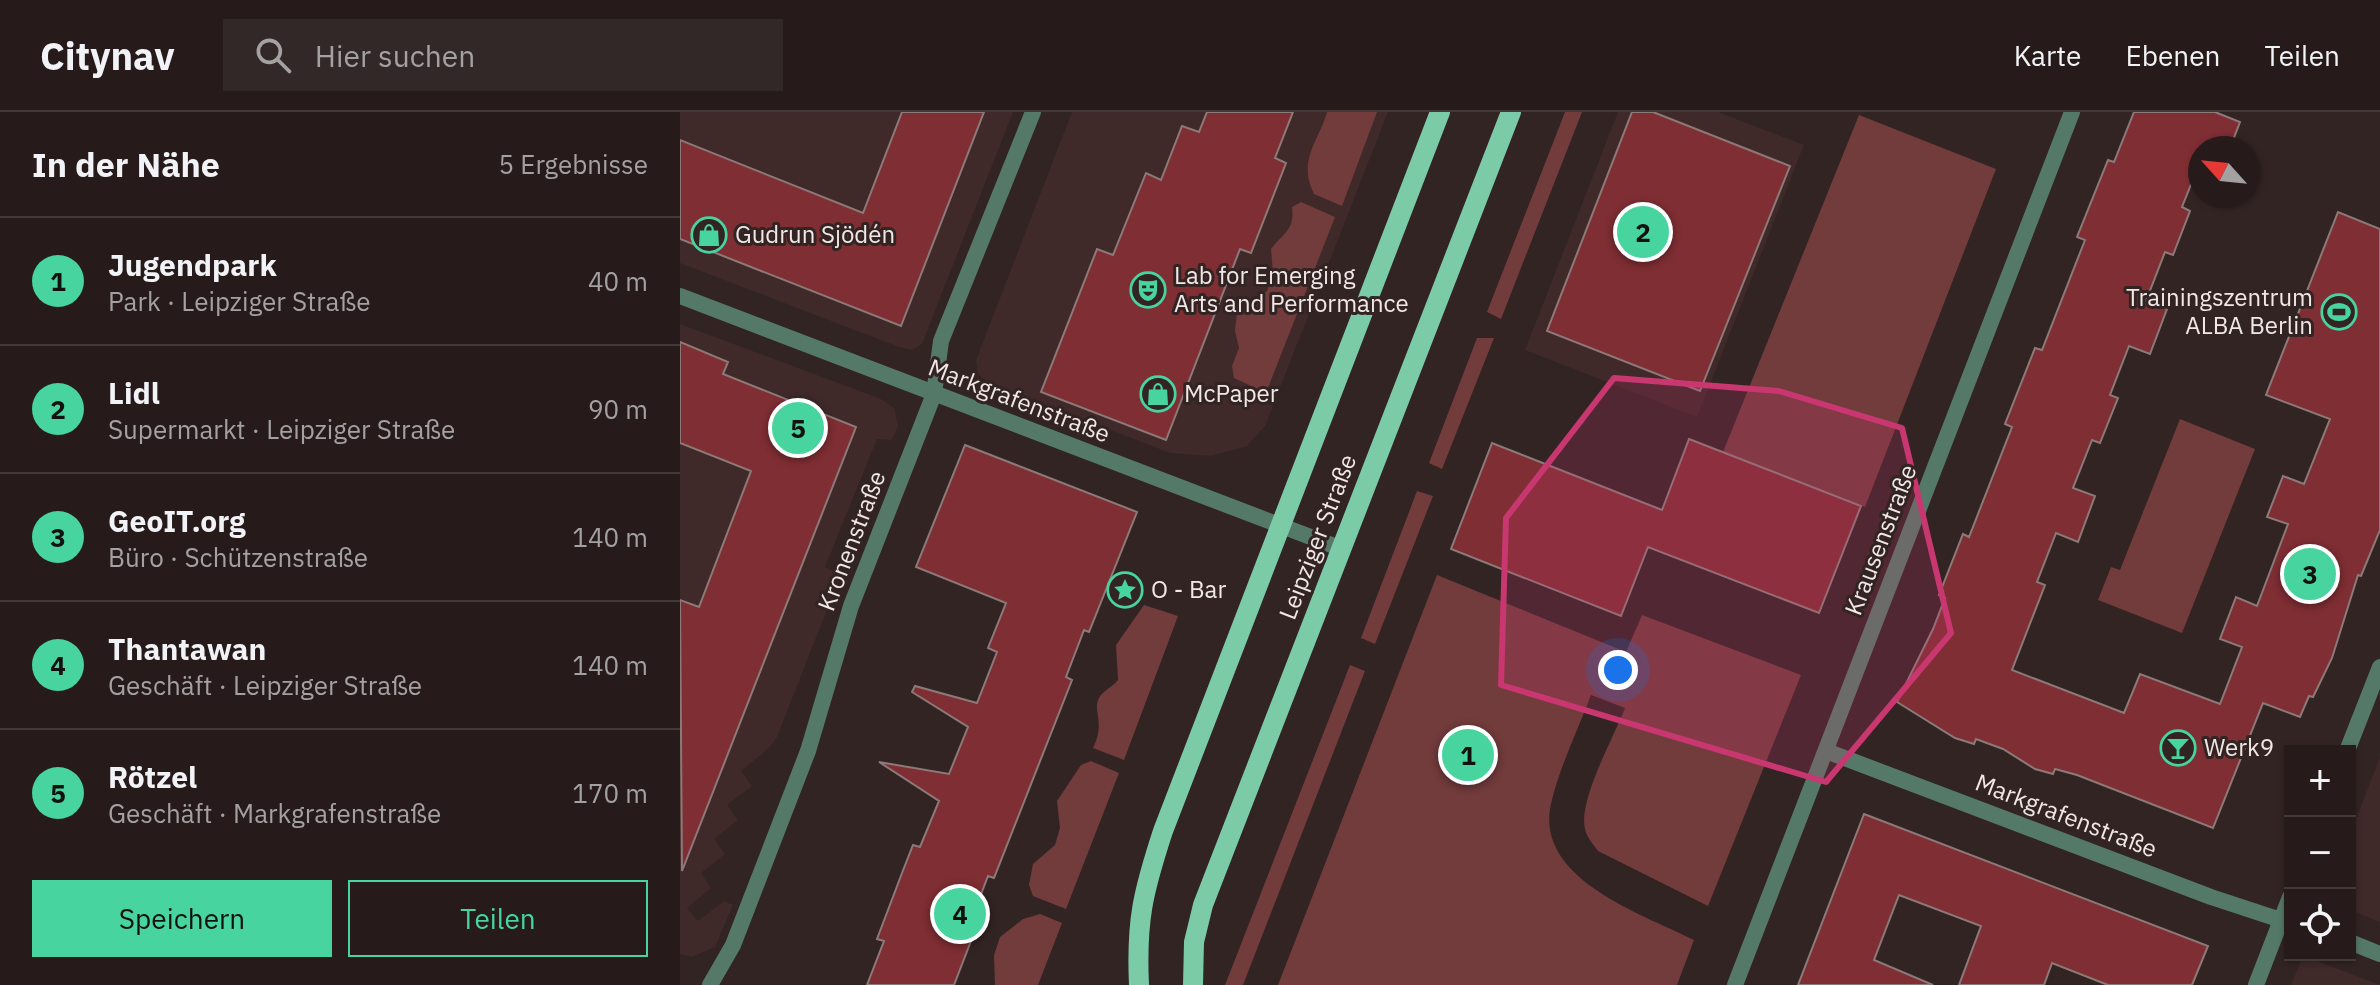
<!DOCTYPE html>
<html lang="de">
<head>
<meta charset="utf-8">
<style>
	:root { --surface:#261b1a; --page:#322827; --text:#f1f3f6; --muted:#a4a1a2; --line:#423939; --accent:#47d49e }
	body { margin:0; font-family:"IBM Plex Sans",sans-serif; background:var(--page); color:var(--text) }
	.controls { position:absolute; right:24px; bottom:24px; display:grid; overflow:hidden; border-radius:0px; box-shadow:0 2px 6px #0004 }
	.controls button { width:72px; height:72px; display:grid; place-items:center; padding:0; border:0; border-bottom:2px solid var(--line); background:var(--surface); color:var(--text); font:40px sans-serif }
	.compass { position:absolute; left:1508px; top:24px; width:72px; height:72px; border-radius:50%; background:var(--surface); box-shadow:0 2px 6px #0004; rotate:297deg }
	.you { position:absolute; left:938px; top:558px; width:28px; height:28px; margin:-20px; border:6px solid #fff; border-radius:50%; background:#1a73e8; box-shadow:0 0 0 12px #1a73e833 }
	.badge { display:grid; place-items:center; width:52px; height:52px; border-radius:50%; background:var(--accent); color:#111; font-size:26px; font-weight:700 }
	.pin { position:absolute; translate:-50% -50%; border:4px solid #fff; box-shadow:0 2px 8px #0006 }
	.list { margin:0; padding:0; list-style:none }
	h2 { display:flex; justify-content:space-between; align-items:center; height:104px; margin:0; padding:0 32px; font-size:34px }
	h2 small { font-size:26px; font-weight:400; color:var(--muted) }
	.list li { display:grid; grid-template-columns:52px 1fr auto; gap:24px; align-items:center; box-sizing:border-box; height:128px; padding:0 32px; border-top:2px solid var(--line) }
	.list b { display:block; font-size:30px; white-space:nowrap }
	.list p { margin:0; font-size:26px; white-space:nowrap; color:var(--muted) }
	.list em { font-size:26px; font-style:normal; color:var(--muted) }
	.actions { display:flex; gap:16px; padding:24px 32px }
	.actions a { flex:1; padding:18px 0; border:2px solid var(--accent); border-radius:0px; text-align:center; font-size:28px; color:var(--accent) }
	.actions .main { background:var(--accent); color:#111 }
	.icon { flex:none; width:44px; height:44px; fill:none; stroke:currentColor; stroke-width:2; stroke-linecap:round; stroke-linejoin:round }
	.map { position:relative; flex:none; width:1700px; height:873px; overflow:hidden }
	header { display:flex; align-items:center; gap:48px; box-sizing:border-box; height:112px; padding:0 40px; background:var(--surface); border-bottom:2px solid var(--line) }
	header strong { font-size:38px }
	nav { display:flex; gap:44px; margin-inline-start:auto; font-size:28px }
	.search { width:560px; height:72px; background:var(--page); display:flex; align-items:center; gap:20px; box-sizing:border-box; padding:0 28px; border-radius:0px; color:var(--muted); font-size:30px }
	main { display:flex }
	aside { flex:1; background:var(--surface) }
	.map>svg:first-child { display:block }
	.built { fill:#3f2929 }
	.green { fill:#723b3c }
	.building { fill:#7f2e33; stroke:#8c7a79; stroke-width:2 }
	.lines { fill:none; stroke-linecap:round; stroke-linejoin:round }
	.minor { stroke:#547968; stroke-width:16 }
	.primary { stroke:#7bcba7; stroke-width:20 }
	.marked { fill:#c93770; fill-opacity:0.2; stroke:#c93770; stroke-width:6; stroke-linejoin:round }
	.labels { text-anchor:middle; stroke-width:6; stroke-linejoin:round; paint-order:stroke }
	.poi-label { font-size:24px; fill:#f1e7e7; stroke:#322423; text-anchor:start }
	.street-label { font-size:24px; fill:#f1e7e7; stroke:#322423 }
</style>
</head>
<body>
<header>
<strong>Citynav</strong>
<div class="search"><svg class="icon" aria-label="search" viewBox="0 0 24 24"><circle cx="10" cy="10" r="6"/><path d="M15 15l6 6"/></svg>Hier suchen</div>
<nav><a>Karte</a><a>Ebenen</a><a>Teilen</a></nav>
</header>
<main>
<aside>
<h2>In der Nähe<small>5 Ergebnisse</small></h2>
<ul class="list">
<li><span class="badge">1</span><div><b>Jugendpark</b><p>Park · Leipziger Straße</p></div><em>40 m</em></li>
<li><span class="badge">2</span><div><b>Lidl</b><p>Supermarkt · Leipziger Straße</p></div><em>90 m</em></li>
<li><span class="badge">3</span><div><b>GeoIT.org</b><p>Büro · Schützenstraße</p></div><em>140 m</em></li>
<li><span class="badge">4</span><div><b>Thantawan</b><p>Geschäft · Leipziger Straße</p></div><em>140 m</em></li>
<li><span class="badge">5</span><div><b>Rötzel</b><p>Geschäft · Markgrafenstraße</p></div><em>170 m</em></li>
</ul>
<div class="actions"><a class="main">Speichern</a><a>Teilen</a></div>
</aside>
<div class="map">
<svg width="1700" height="873" viewBox="0 0 1700 873">
	<rect width="100%" height="100%" fill="#322423"/>
	<path class="built" d="M0,0H333L242,232L232,238L219,235L0,151Z
		M392,0H708L585,314L567,334L531,344L490,341L309,271L298,262L296,248Z
		M938,0H1038L1124,33L1017,305L845,238Z
		M0,212L201,287L214,296L218,314L212,328L197,327L145,455L157,461L159,467L97,625L90,635L61,659L72,674L47,693L58,708L34,727L45,742L21,761L31,776L7,796L18,809L44,789L53,793L35,835L12,845L0,842Z
		M1700,645V810L1670,798V723Z
		M1631,846L1632,847L1700,873H1611L1621,849Z"/>
	<path class="green" d="M647,0H697L662,94L634,82C617,48 639,29 647,0Z
		M885,0H902L821,207L807,200Z
		M1179,3L1316,57L1185,395L1043,340Z
		M621,90L655,105L586,281L554,266L552,254L559,236L555,219L557,200L587,179L593,161L591,137C603,121 615,118 612,95Z
		M797,226H814L762,357L749,351Z
		M1500,307L1575,337L1502,521L1418,488L1431,455L1440,458Z
		M737,379L753,384L695,532L681,526Z
		M757,463L946,540L962,503L1121,563L1028,794L918,739C913,732 907,726 905,717C898,688 934,625 945,596L911,583C898,618 879,656 871,692C854,767 963,802 1014,828L997,873H598Z
		M464,493L498,504L444,648L413,636C426,610 412,599 419,586C423,578 432,576 438,568L436,533Z
		M670,553L685,559L563,873H545Z
		M411,649L439,661L386,797L353,784L349,773L353,752L375,733L380,716L377,689L401,653Z
		M360,802L382,811L358,873H315L314,843L320,825L343,807Z"/>
	<path class="building" d="M222,0H304L221,214L0,127V28L183,101Z
		M527,0H613L595,46L606,51L571,141L560,137L486,328L361,280L417,137L433,143L466,61L481,68L502,14L519,20Z
		M952,0H973L1110,54L1020,279L867,219Z
		M1454,0H1535L1560,10L1550,36H1520V50L1502,95L1510,99L1493,143L1485,140L1466,189L1487,197L1470,242L1449,234L1430,283L1438,286L1420,331L1412,328L1393,376L1415,384L1398,430L1376,421L1357,470L1365,473L1332,558L1444,601L1460,562L1540,592L1562,535L1540,527L1556,485L1577,494L1608,412L1587,405L1603,364L1624,372L1650,307L1586,283L1658,100L1700,117V418L1681,464L1678,463L1652,546L1633,585L1629,584L1620,605L1583,591L1533,716L1397,663L1375,657L1373,662L1355,657L1323,637L1296,627L1294,632L1275,626L1217,590L1253,517L1265,486L1259,483L1283,422L1289,425L1332,315L1325,312L1355,236L1362,238L1405,128L1397,125L1428,48L1434,50Z
		M0,230L48,250L43,262L176,315L2,759L0,488L19,495L71,359L0,331Z
		M1009,327L1181,394L1139,501L968,435L941,504L771,437L812,331L982,398Z
		M285,333L457,400L409,520L404,518L386,565L392,568L314,766L308,764L289,814L296,816L274,873H187L204,829L197,827L222,761L233,733L240,735L259,689L199,650L269,662L288,615L232,580L235,574L297,591L317,540L308,536L326,491L236,455Z
		M1184,702L1528,834L1512,873H1428L1372,851L1364,873H1279L1301,814L1219,783L1194,848L1253,873H1118Z"/>
	<g class="lines">
		<path class="minor" d="M0,184L662,437
			M1146,639L1531,785L1610,811
			M1667,639L1700,555
			M1670,830L1700,842
			M30,873L53,833L128,639L171,494L254,282L261,229L353,0
			M1055,873L1392,0
			M1576,873L1610,785"/>
		<path class="primary" d="M459,873C456,809 463,780 483,719L760,0
			M513,873L514,830L523,793L831,0"/>
	</g>
	<path class="marked" d="M934,266L1099,279L1222,316L1271,521L1146,670L821,573L826,406Z"/>
	<defs>
		<symbol id="shop-ring" viewBox="-11 -11 22 22"><circle r="9.5" fill="#322423" stroke="#47d49e" stroke-width="1.5"/><path d="M-5-2.5h2.3a2.7 3.5 0 0 1 5.4 0H5L5.5 6h-11ZM-1.5-2.5h3a1.5 2.3 0 0 0-3 0Z" fill="#47d49e"/></symbol>
		<symbol id="theatre-ring" viewBox="-11 -11 22 22"><circle r="9.5" fill="#322423" stroke="#47d49e" stroke-width="1.5"/><path d="M-5-5.5Q0-4 5-5.5V0Q5 5 0 6Q-5 5-5 0ZM-3.3-2.5H-1v1.5H-3.3ZM1-2.5H3.3v1.5H1ZM-2.8 1Q0 5.5 2.8 1Z" fill="#47d49e"/></symbol>
		<symbol id="stadium-ring" viewBox="-11 -11 22 22"><circle r="9.5" fill="#322423" stroke="#47d49e" stroke-width="1.5"/><path d="M0-5a6.5 5 0 1 0 0 10a6.5 5 0 1 0 0-10ZM-3.5-1.8h7v3.6h-7Z" fill="#47d49e"/></symbol>
		<symbol id="sight-ring" viewBox="-11 -11 22 22"><circle r="9.5" fill="#322423" stroke="#47d49e" stroke-width="1.5"/><path d="M0-6L1.8-2.2L6-1.7L2.9 1.2L3.7 5.4L0 3.3L-3.7 5.4L-2.9 1.2L-6-1.7L-1.8-2.2Z" fill="#47d49e"/></symbol>
		<symbol id="bar-ring" viewBox="-11 -11 22 22"><circle r="9.5" fill="#322423" stroke="#47d49e" stroke-width="1.5"/><path d="M-6-5H6L.8 .8V4.5H3.5V6h-7V4.5H-.8V.8Z" fill="#47d49e"/></symbol>
	</defs>
	<g fill-rule="evenodd">
		<use href="#shop-ring" x="9" y="103" width="40" height="40"/>
		<use href="#theatre-ring" x="448" y="158" width="40" height="40"/>
		<use href="#stadium-ring" x="1639" y="180" width="40" height="40"/>
		<use href="#shop-ring" x="458" y="262" width="40" height="40"/>
		<use href="#sight-ring" x="425" y="458" width="40" height="40"/>
		<use href="#bar-ring" x="1478" y="616" width="40" height="40"/>
	</g>
	<g class="labels">
		<g class="poi-label">
			<text x="55" y="131">Gudrun Sjödén</text>
			<text x="494" y="172">Lab for Emerging<tspan x="494" dy="28">Arts and Performance</tspan></text>
			<text x="1633" y="194" text-anchor="end">Trainingszentrum<tspan x="1633" dy="28">ALBA Berlin</tspan></text>
			<text x="504" y="290">McPaper</text>
			<text x="471" y="486">O - Bar</text>
			<text x="1524" y="644">Werk9</text>
		</g>
		<g class="street-label">
			<text transform="translate(339 289) rotate(21)" y="8">Markgrafenstraße</text>
			<text transform="translate(638 425) rotate(-69)" y="8">Leipziger Straße</text>
			<text transform="translate(1201 428) rotate(-69)" y="8">Krausenstraße</text>
			<text transform="translate(172 429) rotate(-69)" y="8">Kronenstraße</text>
			<text transform="translate(1386 704) rotate(21)" y="8">Markgrafenstraße</text>
		</g>
	</g>
</svg>
<div class="controls">
<button>+</button>
<button>−</button>
<button><svg class="icon" aria-label="locate" viewBox="0 0 24 24"><circle cx="12" cy="12" r="6"/><path d="M12 2v4M12 18v4M2 12h4M18 12h4"/></svg></button>
</div>
<svg class="compass" viewBox="-18 -18 36 36"><path d="M0-13l5 13h-10z" fill="#e53935"/><path d="M0 13l5-13h-10z" fill="#a4a1a2"/></svg>
<div class="you"></div>
<div class="pin badge" style="left:788px;top:643px">1</div>
<div class="pin badge" style="left:963px;top:120px">2</div>
<div class="pin badge" style="left:1630px;top:462px">3</div>
<div class="pin badge" style="left:280px;top:802px">4</div>
<div class="pin badge" style="left:118px;top:316px">5</div>
</div>
</main>
</body>
</html>
